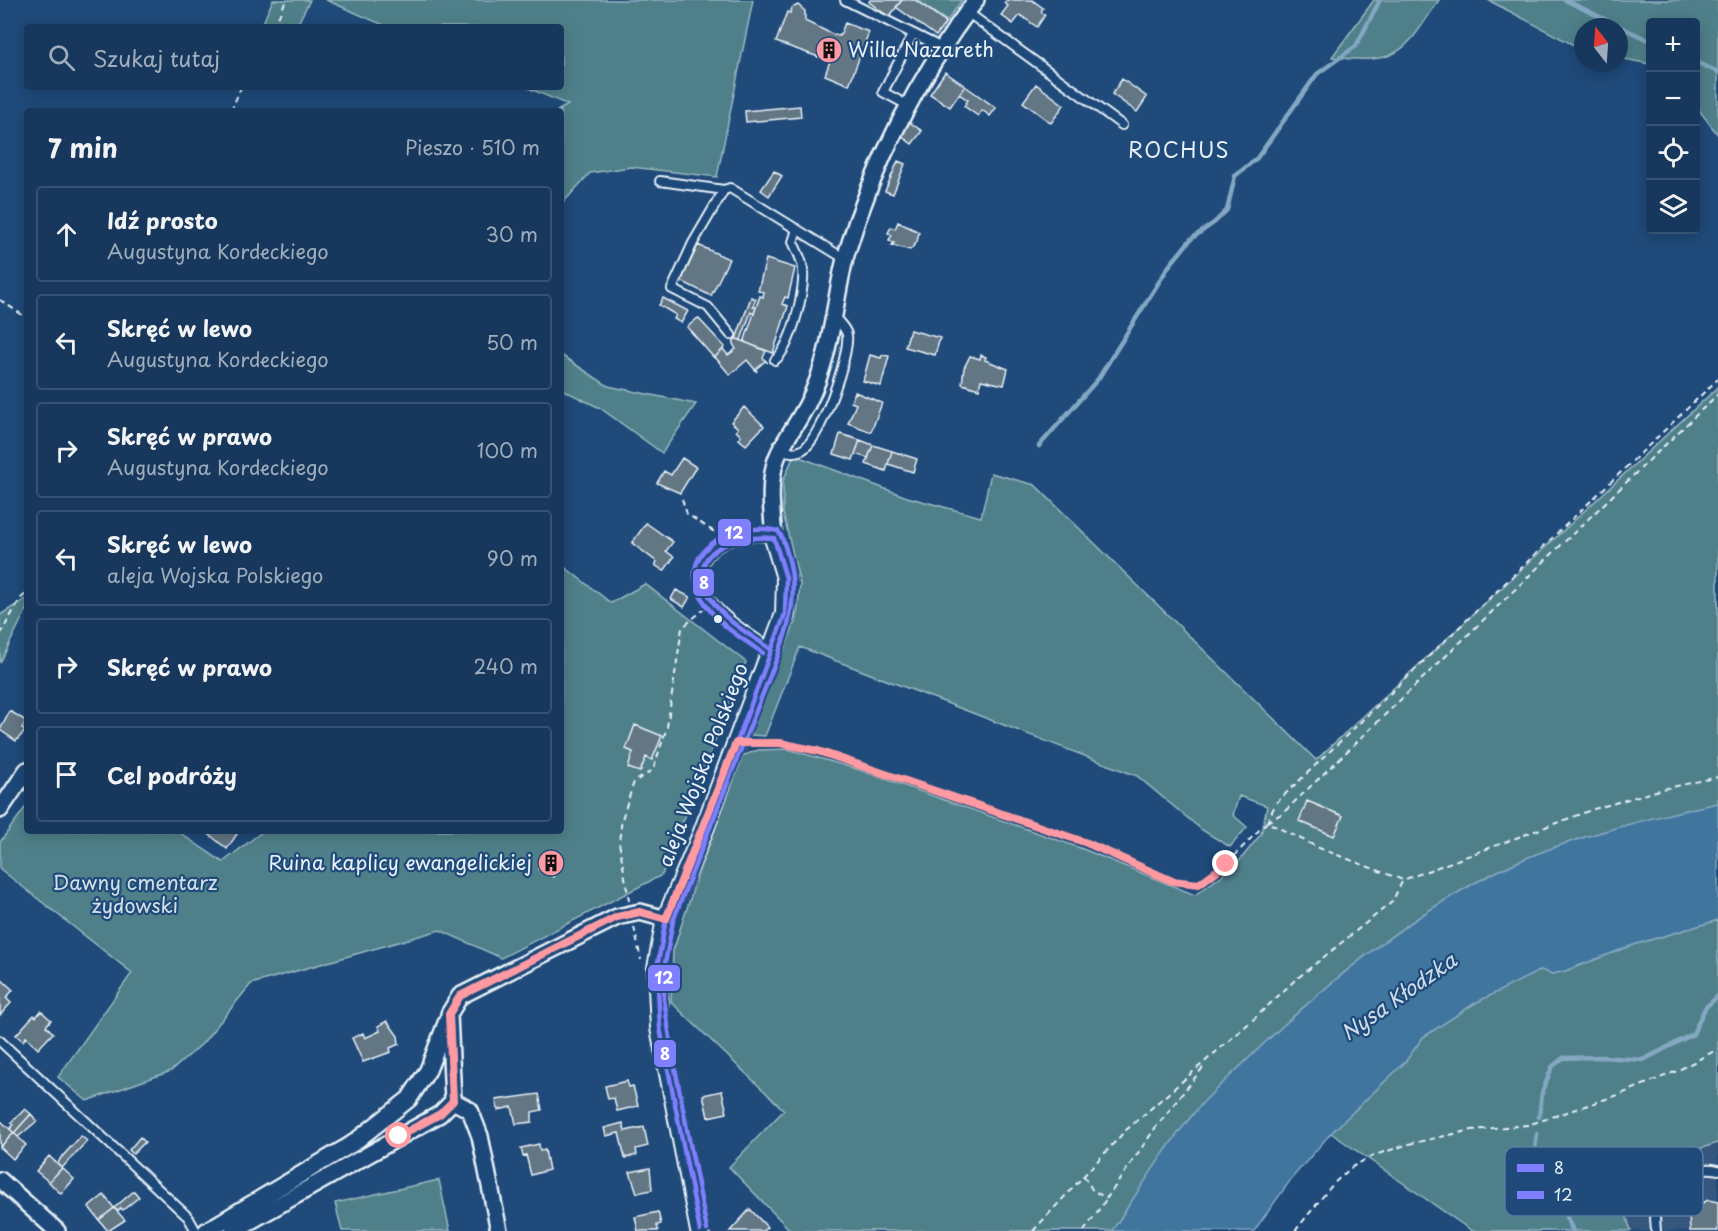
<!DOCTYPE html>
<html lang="pl">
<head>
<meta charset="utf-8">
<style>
	:root { --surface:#17385c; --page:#244365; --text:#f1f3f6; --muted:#9eacbb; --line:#365272 }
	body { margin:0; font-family:"Playpen Sans",sans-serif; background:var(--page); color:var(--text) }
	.controls { position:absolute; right:18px; top:18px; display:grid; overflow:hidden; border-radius:6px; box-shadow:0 3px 15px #0003 }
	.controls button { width:54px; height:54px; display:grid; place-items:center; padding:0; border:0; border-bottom:2px solid var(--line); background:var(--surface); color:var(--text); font:30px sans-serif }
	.compass { position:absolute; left:1574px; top:18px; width:54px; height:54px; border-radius:50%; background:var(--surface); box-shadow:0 3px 15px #0003; rotate:343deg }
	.stop { position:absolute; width:18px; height:18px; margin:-14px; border:4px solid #ff9aa2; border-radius:50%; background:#fff }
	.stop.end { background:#ff9aa2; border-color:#fff; box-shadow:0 2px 6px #0008 }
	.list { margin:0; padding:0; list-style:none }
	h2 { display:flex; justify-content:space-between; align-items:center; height:78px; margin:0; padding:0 24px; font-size:26px }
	h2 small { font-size:20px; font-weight:400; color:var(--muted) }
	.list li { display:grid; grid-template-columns:39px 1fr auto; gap:18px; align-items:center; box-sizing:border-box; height:96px; margin:0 12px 12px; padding:0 12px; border:2px solid var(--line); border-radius:6px }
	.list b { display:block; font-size:22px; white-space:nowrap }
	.list p { margin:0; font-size:20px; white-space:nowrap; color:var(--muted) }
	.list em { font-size:20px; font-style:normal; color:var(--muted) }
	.icon { flex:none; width:33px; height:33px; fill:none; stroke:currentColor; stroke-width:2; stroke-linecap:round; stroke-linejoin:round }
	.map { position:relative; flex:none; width:1718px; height:1231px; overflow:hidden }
	.search { position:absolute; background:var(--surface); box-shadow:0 3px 15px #0003; left:24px; top:24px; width:540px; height:66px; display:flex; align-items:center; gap:15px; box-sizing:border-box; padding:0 21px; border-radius:6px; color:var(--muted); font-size:22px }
	.panel { position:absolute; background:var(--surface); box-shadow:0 3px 15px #0003; left:24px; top:108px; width:540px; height:726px; border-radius:6px }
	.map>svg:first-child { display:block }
	.built { fill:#34577d }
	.green { fill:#4f808a; stroke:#9cb8c1; stroke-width:1.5 }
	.water { fill:#41759e; stroke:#84a7c2; stroke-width:1.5 }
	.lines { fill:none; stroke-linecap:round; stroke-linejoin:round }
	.stream { stroke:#84a7c2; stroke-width:4.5 }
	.building { fill:#647684; stroke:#e8f1f8; stroke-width:1.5 }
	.service-casing { stroke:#e8f1f8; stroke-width:12 }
	.minor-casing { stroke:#e8f1f8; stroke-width:20 }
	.tertiary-casing { stroke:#e8f1f8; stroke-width:22 }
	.path { stroke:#e8f1f8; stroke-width:2; stroke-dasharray:6 4.5; stroke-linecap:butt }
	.service { stroke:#1f4a7a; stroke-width:8 }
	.minor { stroke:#1f4a7a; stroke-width:15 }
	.tertiary { stroke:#1f4a7a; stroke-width:18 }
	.bus-1-casing { stroke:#1f4a7a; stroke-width:9 }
	.bus-2-casing { stroke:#1f4a7a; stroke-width:9 }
	.bus-1 { stroke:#8080ff; stroke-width:4.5 }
	.bus-2 { stroke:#8080ff; stroke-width:4.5 }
	.route { stroke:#ff9aa2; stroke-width:8 }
	.bus-dot { fill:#e8f1f8; stroke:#1f4a7a; stroke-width:2 }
	.labels { text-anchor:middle; stroke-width:4.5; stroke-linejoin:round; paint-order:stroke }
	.poi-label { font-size:20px; fill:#e8f1f8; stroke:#1f4a7a; text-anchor:start }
	.street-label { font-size:20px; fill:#e8f1f8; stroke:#1f4a7a }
	.park-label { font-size:20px; fill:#d1e0e8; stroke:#1f4a7a }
	.neighbourhood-label { font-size:21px; letter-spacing:1.5px; fill:#e8f1f8; stroke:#1f4a7a }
	.water-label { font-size:21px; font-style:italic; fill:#cfdeea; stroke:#1f4a7a }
	.key { fill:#1f4a7a; stroke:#5b7ca0; stroke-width:1.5 }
	.key-label { font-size:16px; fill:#e8f1f8 }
	.line-badge { stroke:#1f4a7a; stroke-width:2 }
	.badge-label { font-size:16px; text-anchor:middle; font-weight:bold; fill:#fff }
</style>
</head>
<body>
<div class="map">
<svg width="1718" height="1231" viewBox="0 0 1718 1231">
	<rect width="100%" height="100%" fill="#1f4a7a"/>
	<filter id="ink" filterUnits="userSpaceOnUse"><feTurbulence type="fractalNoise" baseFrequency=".0167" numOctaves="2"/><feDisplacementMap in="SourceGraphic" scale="12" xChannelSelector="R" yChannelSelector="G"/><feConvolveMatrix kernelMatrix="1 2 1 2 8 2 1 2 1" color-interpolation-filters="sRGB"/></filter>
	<g filter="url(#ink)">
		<path class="built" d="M1718,1143V1231H1631L1614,1175Z"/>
		<path class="green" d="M273,0H310L296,27H261Z
			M326,0H753L717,177L631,167L590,173L561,205V111H557L568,105L526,87H561V27H388Z
			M916,0H962L947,21Z
			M1374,0H1439C1404,53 1399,65 1332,57Z
			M1488,0H1718V135L1696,106V22H1650V64L1619,58V27H1583V50Z
			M561,355L608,386L696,404L662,453L600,408L561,389Z
			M1718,387V803C1657,817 1597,831 1539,853C1433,894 1327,982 1247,1060C1230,1077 1210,1093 1195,1112C1164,1149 1139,1191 1112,1231H791L729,1167L784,1110L671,1002L673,951L699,871L742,756L758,750L788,749L860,770L1083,849L1195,895L1236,865L1261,834L1267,806L1239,796L1233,815L1247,827L1230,847L1202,830L1137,776L800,647L765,736L751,735L797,617L800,584L783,513V481L794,455L907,497L981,517L991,473L1035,485L1316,760Z
			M566,568L611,603L645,584L746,662L662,875L501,958L440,930L251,984L202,1044L171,1071L87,1101L58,1077L132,973L0,869V842L27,805V831H177L223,862L263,831H561V578Z
			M27,598V608L0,663V615Z
			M1718,920V1143L1614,1175L1631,1231H1472L1331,1133L1405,1062L1423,1037L1475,1003L1541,970L1552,974L1565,971L1633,945Z
			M439,1180L450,1231H342L335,1203Z"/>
		<path class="water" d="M1718,803V920L1633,945L1565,971L1552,974L1541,970L1475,1003L1423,1037L1405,1062L1331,1133L1292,1178L1254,1231H1112C1139,1191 1164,1149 1195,1112C1210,1093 1230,1077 1247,1060C1327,982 1433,894 1539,853C1597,831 1657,816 1718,803Z"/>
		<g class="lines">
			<path class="stream" d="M1565,0L1650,41
				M1696,62L1718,72
				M1039,446L1098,379L1169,266L1191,239L1215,222L1227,210L1235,176L1257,158L1317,74L1356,46L1380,0
				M1539,1117L1542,1093L1552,1067L1563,1058L1602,1057L1643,1060L1693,1034L1705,1008L1718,996
				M1537,1134L1535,1149L1573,1231"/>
		</g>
		<path class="building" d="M870,0H902L889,17L869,2Z
			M902,0H915L946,22L936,36L896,7Z
			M1007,0H1032L1043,8L1041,12L1045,15L1037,27L1020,15L1013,24L1001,15L1008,6L1004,3Z
			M798,5L805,11V21L832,34L840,36L845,23L869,32L849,85L825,75L830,61L776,42L787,12L790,13L792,8Z
			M945,72L965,86L950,107L930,94Z
			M1122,79L1147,97L1137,112L1112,94Z
			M1036,84L1064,105L1051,123L1023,102Z
			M965,86L996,108L990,116L982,110L978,116L964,106L968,100L959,94Z
			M800,106L801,117L746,122L745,111Z
			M909,122L922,131L912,144L900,135Z
			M898,161L905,164L893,194L885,191Z
			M774,171L782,176L769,196L761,190Z
			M898,222L919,232L917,242L910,250L892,245L894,243L889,240L892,235L888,233L891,227L895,229Z
			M698,245L729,259L711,296L681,281Z
			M766,259L795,268L788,298L785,297L782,304L788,306L773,353L744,342L760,296L763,297L764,292L758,291Z
			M751,297L756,299L753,306L756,307L754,314L751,312L741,340L736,339Z
			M663,298L688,311L681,323L674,319L676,315L659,305Z
			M698,318L725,347L714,358L687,327Z
			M910,330L940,338L935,355L905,347Z
			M735,338L766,351L763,358L768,363L765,361L756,369L757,372L747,360L730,375L715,357L723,349L728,355L736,349L733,344Z
			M870,355L881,358L882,355L889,356L881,386L863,381Z
			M981,355L986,357L985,360L1008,369L1004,385L981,380L979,389L962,384L964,368L970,356L980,359Z
			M855,392L882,403L871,432L848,423L856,404L851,402Z
			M744,407L764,426L746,445L739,439L741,436L736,431L738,428L731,422Z
			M840,434L860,440L853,460L834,454Z
			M860,440L873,445L868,458L855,454Z
			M873,445L892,451L886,471L866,464Z
			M892,451L917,459L913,472L888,464Z
			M682,458L696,467L680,493L657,483L664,471L671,475Z
			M646,523L673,542L666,551L674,557L664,571L655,565L657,562L632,543Z
			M676,590L690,597L684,607L671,599Z
			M10,711L26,721L22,728L25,731L16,741L0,730Z
			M635,725L662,736L652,760L646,757L640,772L628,768L633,752L626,749Z
			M1307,801L1343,816L1334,836L1299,821Z
			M205,831H239L227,849Z
			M553,850L560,853L562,861L554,877L538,869L546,852Z
			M0,978L13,990L6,998L11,1003L0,1015Z
			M41,1011L51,1020L46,1026L53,1033L38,1049L26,1037L23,1041L16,1035L34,1015L36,1017Z
			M387,1021L398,1036L399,1044L390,1048L391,1052L363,1062L352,1038L363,1033L365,1038L380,1031L378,1026Z
			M627,1081L629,1087L633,1086L638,1106L617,1111L614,1098L608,1099L605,1086Z
			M722,1091L727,1113L708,1117L703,1095Z
			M539,1094L542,1110L532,1112V1122L516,1124L512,1107L498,1110L496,1100Z
			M25,1109L31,1114L14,1133L10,1129L13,1125L11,1123Z
			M31,1114L37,1121L18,1137L14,1133Z
			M1,1121L14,1133L0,1147V1122Z
			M623,1123L625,1131L644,1127L648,1146L636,1149L637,1155L625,1158L619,1133L606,1136L604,1128Z
			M14,1133L26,1145L13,1159L0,1147Z
			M81,1136L87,1141L62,1168L58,1164L60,1159Z
			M140,1137L145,1142L133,1154L129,1150Z
			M539,1144L540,1151L545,1150L549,1170L531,1175L526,1155L523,1156L521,1148Z
			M49,1156L62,1168L49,1182L36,1171Z
			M62,1168L74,1179L61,1194L49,1182Z
			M650,1168L652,1190L637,1193L630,1172Z
			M134,1191L139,1197L123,1210L121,1208L118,1211L114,1208Z
			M104,1195L114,1208L99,1220L89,1207Z
			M1708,1200L1718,1202V1231H1690L1689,1215L1693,1208Z
			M114,1208L125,1220L108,1231L99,1220Z
			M750,1209L767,1227L763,1231H730Z
			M658,1212L661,1224L657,1225L658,1231H638L635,1217Z"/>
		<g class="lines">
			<defs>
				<path id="service" d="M845,0L942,48
					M967,12L1122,125
					M909,106L883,92L912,36
					M660,181L724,190
					M731,335L708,307L672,289L693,243L724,190L730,188L845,259
					M775,360C791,348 808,284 802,264C800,256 796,249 793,242L797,229
					M780,449C788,452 794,454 802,450C820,441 850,355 847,335C846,328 838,322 834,316
					M771,649C752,635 727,621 712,602C678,556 733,529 774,538
					M0,1041L188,1217L196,1231
					M1656,1231C1655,1218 1653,1206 1660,1194C1669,1177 1699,1165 1718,1170"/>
				<path id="minor" d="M774,538C772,512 768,485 776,460C781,445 792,431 800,417C810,401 817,384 822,367C834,331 836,292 846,255C873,164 919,76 976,0
					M0,810L27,770
					M453,1101L470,1110L480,1136L499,1231
					M0,1180L57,1231
					M206,1231L352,1144L409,1099L428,1070L448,1018
					M233,1231L440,1114L453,1101L449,1014L460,996L617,917L640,912L666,919"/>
				<path id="tertiary" d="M700,1231L660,1028L657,968L666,919L703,832L785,614L786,578L774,538"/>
			</defs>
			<use href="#service" class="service-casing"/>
			<use href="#minor" class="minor-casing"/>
			<use href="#tertiary" class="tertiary-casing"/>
			<path class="path" d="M274,27L286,0
				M231,111L241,87
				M0,300L27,318
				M682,499L687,514L719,535
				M0,635L20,599L27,593
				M753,743H780L818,751L1087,843L1172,881L1199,884L1226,864L1267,822L1319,848L1403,880L1594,809L1663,789L1718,777
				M1267,822L1276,803L1718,379
				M1267,822L1283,813L1718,394
				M629,901L619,842L622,819L634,782L653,770L667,727L682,628L704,609
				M634,927L641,960
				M1084,1176L1093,1191L1107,1198L1156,1127L1205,1065
				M1033,1231L1125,1131L1255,1018L1294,981L1392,902L1403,880
				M1084,1231L1107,1198
				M1295,1231L1333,1184L1352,1167L1372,1156L1409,1144L1472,1130L1528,1125L1621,1094L1677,1071L1718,1049"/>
			<use href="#service" class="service"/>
			<use href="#minor" class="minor"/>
			<use href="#tertiary" class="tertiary"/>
			<defs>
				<path id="bus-1" d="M772,650C751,635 724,621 711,599C681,551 736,534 774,538
					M700,1231L660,1028L657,968L666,919L703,832L785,614L786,578L774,538"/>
				<path id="bus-2" d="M763,653C743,639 720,626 706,605C669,553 731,520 778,531C783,537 785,546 787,553C798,588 792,619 779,652
					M707,1230L673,1058L664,999V969L673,921L779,653"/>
			</defs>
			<use href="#bus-1" class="bus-1-casing"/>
			<use href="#bus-2" class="bus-2-casing"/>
			<use href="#bus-1" class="bus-1"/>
			<use href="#bus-2" class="bus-2"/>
		</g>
	</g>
	<g class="lines" filter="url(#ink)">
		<path class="route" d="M399,1136L440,1114L453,1101L449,1014L460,996L617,917L640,912L666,919L736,743H780L818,751L1087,843L1172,881L1199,884L1226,864"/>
	</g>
	<defs>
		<symbol id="building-disc" viewBox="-11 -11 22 22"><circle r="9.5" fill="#ff9aa2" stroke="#1f4a7a"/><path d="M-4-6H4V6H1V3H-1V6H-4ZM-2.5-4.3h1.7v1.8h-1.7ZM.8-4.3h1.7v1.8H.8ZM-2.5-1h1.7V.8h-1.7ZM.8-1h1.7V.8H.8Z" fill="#111"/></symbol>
	</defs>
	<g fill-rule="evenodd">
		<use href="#building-disc" x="814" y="35" width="30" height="30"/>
		<use href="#building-disc" x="536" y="848" width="30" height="30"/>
	</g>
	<circle class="bus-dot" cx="718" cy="619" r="5"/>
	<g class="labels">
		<g class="poi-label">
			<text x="848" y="57">Willa Nazareth</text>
			<text x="532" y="870" text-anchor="end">Ruina kaplicy ewangelickiej</text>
		</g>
		<g class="street-label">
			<text transform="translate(703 765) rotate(-69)" y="7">aleja Wojska Polskiego</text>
		</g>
		<g class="park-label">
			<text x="135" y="890">Dawny cmentarz<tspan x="135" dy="23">żydowski</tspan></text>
		</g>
		<g class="neighbourhood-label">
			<text x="1179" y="158">ROCHUS</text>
		</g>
		<g class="water-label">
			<text transform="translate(1399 997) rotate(-35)" y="7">Nysa Kłodzka</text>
		</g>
	</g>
	<rect x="1505" y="1147" width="198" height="69" rx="9" class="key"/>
	<rect x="1517" y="1164" width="27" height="8" fill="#8080ff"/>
	<rect x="1517" y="1191" width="27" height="8" fill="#8080ff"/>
	<g class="key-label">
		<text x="1554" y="1174">8</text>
		<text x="1554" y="1201">12</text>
	</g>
	<g class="line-badge">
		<rect x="717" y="518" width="35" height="29" rx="6" fill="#8080ff"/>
		<rect x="692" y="568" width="23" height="29" rx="6" fill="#8080ff"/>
		<rect x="647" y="964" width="34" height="28" rx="6" fill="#8080ff"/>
		<rect x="653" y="1039" width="24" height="29" rx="6" fill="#8080ff"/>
	</g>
	<g class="badge-label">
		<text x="734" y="539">12</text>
		<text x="704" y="589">8</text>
		<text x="664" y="984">12</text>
		<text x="665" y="1060">8</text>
	</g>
</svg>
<div class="controls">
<button>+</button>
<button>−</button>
<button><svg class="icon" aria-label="locate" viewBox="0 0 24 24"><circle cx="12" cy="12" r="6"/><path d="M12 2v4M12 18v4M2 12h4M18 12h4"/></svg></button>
<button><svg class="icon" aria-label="layers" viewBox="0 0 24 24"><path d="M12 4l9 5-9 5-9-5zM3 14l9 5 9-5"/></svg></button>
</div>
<svg class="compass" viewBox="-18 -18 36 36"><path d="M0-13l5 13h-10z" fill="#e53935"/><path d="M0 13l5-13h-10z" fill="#9eacbb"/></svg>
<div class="stop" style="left:399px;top:1136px"></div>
<div class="stop end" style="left:1226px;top:864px"></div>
<div class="search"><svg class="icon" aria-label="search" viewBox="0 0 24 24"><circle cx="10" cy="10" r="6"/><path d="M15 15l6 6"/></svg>Szukaj tutaj</div>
<section class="panel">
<h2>7 min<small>Pieszo · 510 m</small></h2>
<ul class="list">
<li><svg class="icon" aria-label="ahead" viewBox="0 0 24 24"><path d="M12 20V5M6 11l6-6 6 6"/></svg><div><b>Idź prosto</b><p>Augustyna Kordeckiego</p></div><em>30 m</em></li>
<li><svg class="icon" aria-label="left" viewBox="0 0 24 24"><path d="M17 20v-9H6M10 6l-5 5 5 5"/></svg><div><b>Skręć w lewo</b><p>Augustyna Kordeckiego</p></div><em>50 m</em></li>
<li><svg class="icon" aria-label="right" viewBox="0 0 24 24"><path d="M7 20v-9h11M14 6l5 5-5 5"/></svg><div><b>Skręć w prawo</b><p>Augustyna Kordeckiego</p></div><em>100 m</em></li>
<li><svg class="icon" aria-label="left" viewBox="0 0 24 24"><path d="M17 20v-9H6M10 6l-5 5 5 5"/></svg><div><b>Skręć w lewo</b><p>aleja Wojska Polskiego</p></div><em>90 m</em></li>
<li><svg class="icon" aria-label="right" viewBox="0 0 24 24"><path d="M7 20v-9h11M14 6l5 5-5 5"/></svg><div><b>Skręć w prawo</b></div><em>240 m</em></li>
<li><svg class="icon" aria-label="arrive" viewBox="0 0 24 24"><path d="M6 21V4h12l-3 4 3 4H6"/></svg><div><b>Cel podróży</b></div></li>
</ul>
</section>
</div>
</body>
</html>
